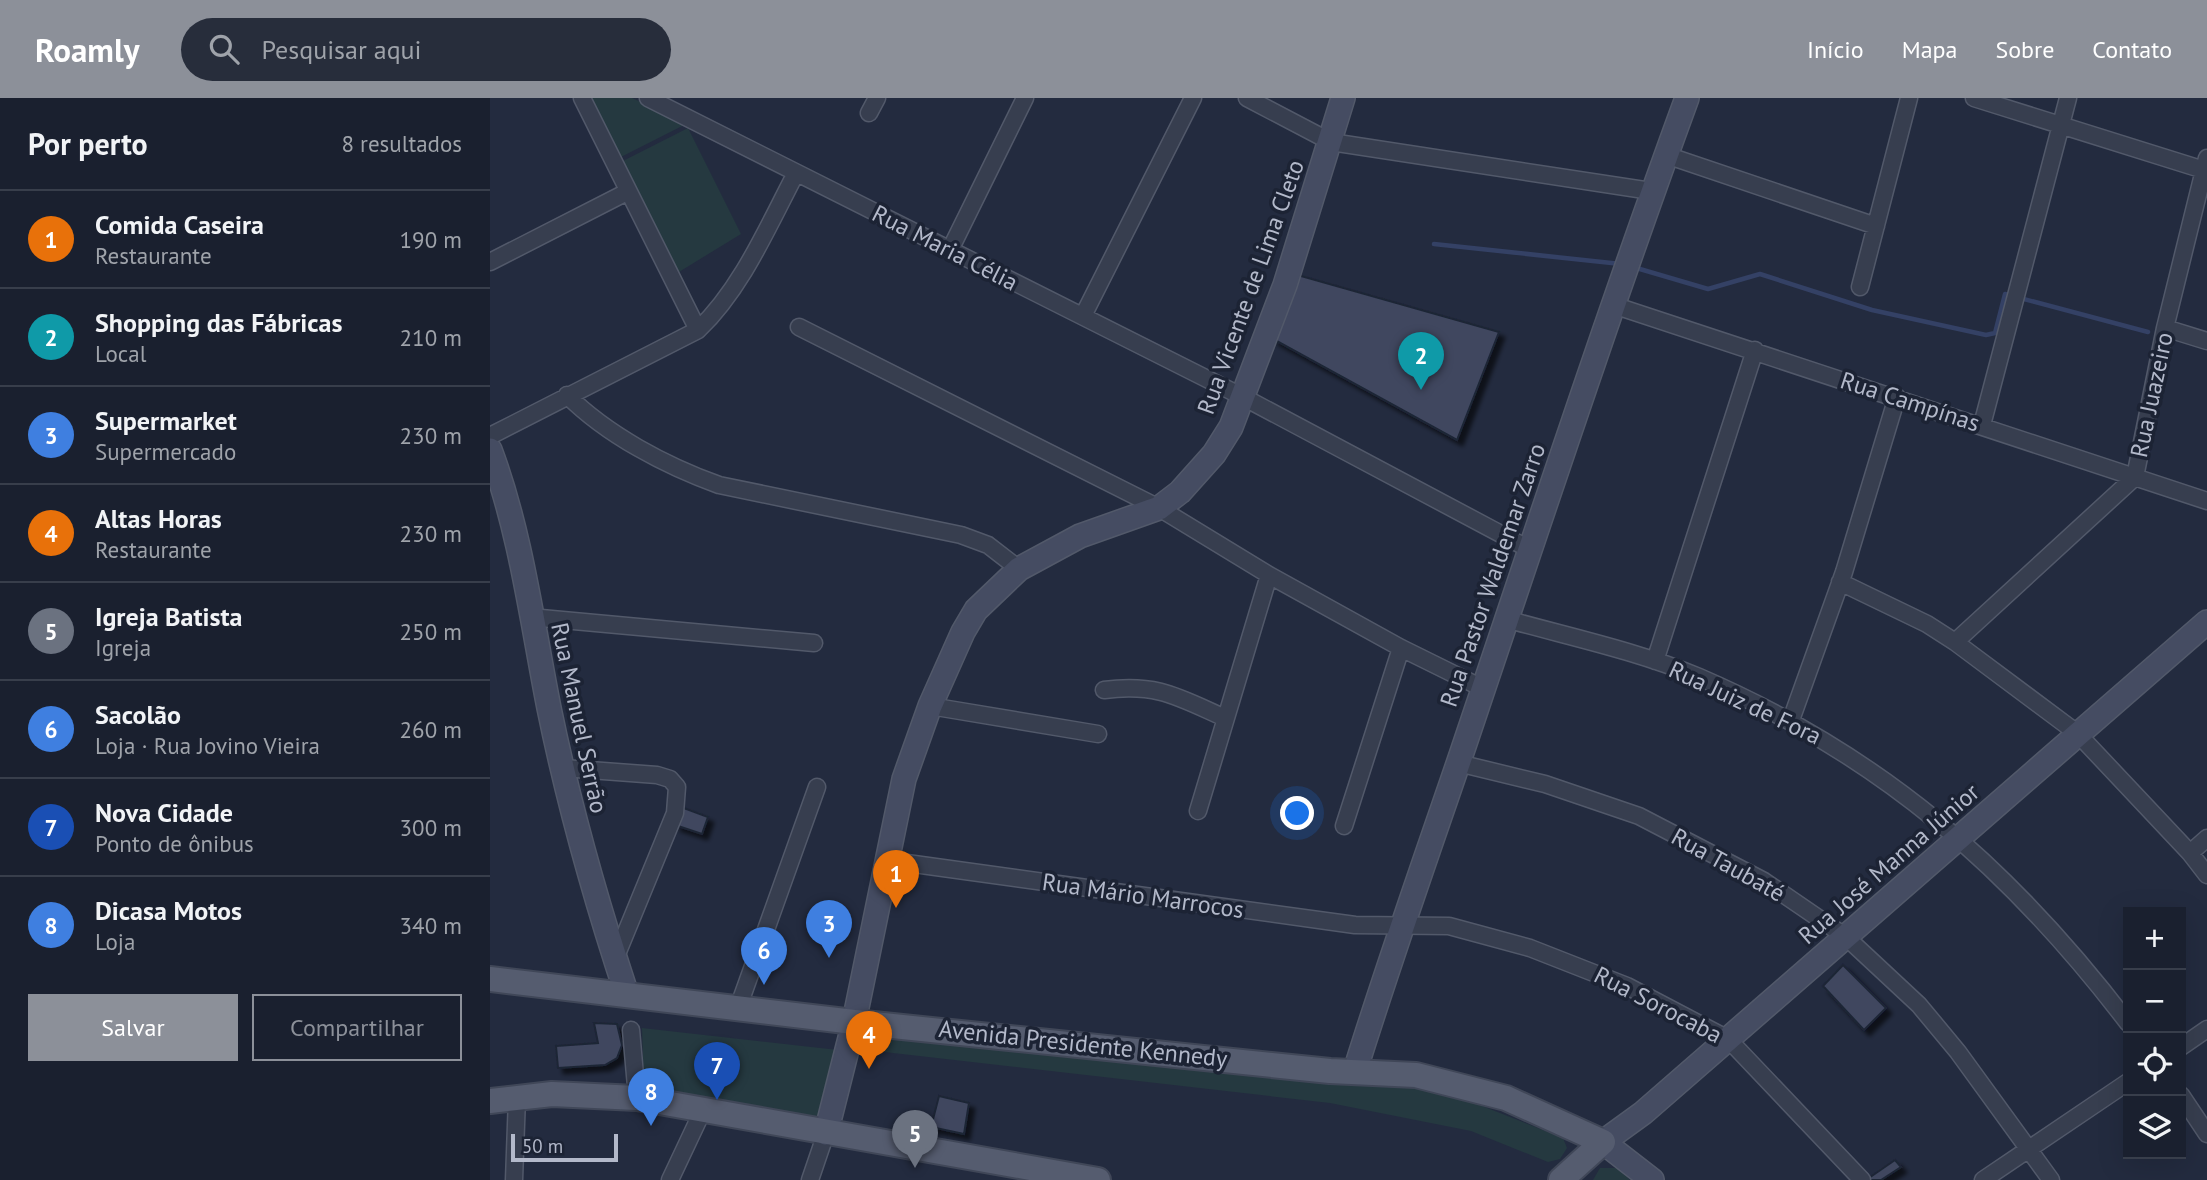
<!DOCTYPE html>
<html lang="pt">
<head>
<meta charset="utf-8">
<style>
	:root { --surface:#1a202f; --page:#272d3b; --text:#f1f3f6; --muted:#9fa3aa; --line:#383e4b; --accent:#8c9099 }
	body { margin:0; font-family:"PT Sans",sans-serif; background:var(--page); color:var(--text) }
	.controls { position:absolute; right:21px; bottom:21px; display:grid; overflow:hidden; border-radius:0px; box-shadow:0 7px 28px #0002 }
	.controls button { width:63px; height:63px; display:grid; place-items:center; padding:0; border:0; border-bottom:2px solid var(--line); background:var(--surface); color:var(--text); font:35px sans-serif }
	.scale { position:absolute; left:21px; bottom:18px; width:107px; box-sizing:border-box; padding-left:7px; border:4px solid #b3b9ca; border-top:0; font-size:19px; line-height:24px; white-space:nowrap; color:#b3b9ca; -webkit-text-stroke:5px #1c2334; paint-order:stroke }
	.you { position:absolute; left:808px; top:716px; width:24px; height:24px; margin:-18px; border:5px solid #fff; border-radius:50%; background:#1a73e8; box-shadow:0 0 0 10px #1a73e833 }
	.badge { display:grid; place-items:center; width:46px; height:46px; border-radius:50%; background:var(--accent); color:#fff; font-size:23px; font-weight:700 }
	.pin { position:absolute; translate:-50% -58px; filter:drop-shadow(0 2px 4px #0008) }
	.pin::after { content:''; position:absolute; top:37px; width:24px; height:21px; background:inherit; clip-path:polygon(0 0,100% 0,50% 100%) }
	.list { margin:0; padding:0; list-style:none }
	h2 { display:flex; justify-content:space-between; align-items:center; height:91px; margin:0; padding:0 28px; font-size:30px }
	h2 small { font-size:23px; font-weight:400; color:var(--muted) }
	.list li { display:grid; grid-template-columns:46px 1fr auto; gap:21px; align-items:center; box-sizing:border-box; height:98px; padding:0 28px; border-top:2px solid var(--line) }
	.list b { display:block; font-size:26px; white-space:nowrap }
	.list p { margin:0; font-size:23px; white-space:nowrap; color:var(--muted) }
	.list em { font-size:23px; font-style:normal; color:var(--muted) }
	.actions { display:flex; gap:14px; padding:21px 28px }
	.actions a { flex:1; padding:16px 0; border:2px solid var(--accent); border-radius:0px; text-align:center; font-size:24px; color:var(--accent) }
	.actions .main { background:var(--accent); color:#fff }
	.icon { flex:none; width:38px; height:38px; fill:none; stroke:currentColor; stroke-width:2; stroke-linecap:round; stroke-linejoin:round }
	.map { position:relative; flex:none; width:1717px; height:1082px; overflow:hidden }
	header { display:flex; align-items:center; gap:42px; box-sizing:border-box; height:98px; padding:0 35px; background:var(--accent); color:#fff }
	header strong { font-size:33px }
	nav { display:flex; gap:38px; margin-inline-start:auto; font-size:24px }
	.search { width:490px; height:63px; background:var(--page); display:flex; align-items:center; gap:18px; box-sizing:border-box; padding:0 24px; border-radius:38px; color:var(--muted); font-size:26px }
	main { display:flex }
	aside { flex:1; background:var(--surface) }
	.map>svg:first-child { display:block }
	.green { fill:#253940 }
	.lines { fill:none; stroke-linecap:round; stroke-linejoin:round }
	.stream { stroke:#344165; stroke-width:4.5 }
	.building { fill:#3f475f; stroke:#1e2536; stroke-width:2; filter:url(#shadow) }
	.street-casing { stroke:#52596a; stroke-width:19 }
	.secondary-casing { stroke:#52596a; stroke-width:26 }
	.primary-casing { stroke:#404758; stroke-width:28 }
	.street { stroke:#373e4f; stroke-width:16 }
	.secondary { stroke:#454c62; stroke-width:23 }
	.primary { stroke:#555c6f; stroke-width:24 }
	.labels { text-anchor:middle; stroke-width:7; stroke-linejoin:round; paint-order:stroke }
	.street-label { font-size:24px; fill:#b3b9ca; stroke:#1c2334 }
</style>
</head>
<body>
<header>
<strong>Roamly</strong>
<div class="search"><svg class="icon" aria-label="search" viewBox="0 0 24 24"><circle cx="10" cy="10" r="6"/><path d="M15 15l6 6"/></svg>Pesquisar aqui</div>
<nav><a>Início</a><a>Mapa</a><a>Sobre</a><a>Contato</a></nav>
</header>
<main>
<aside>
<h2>Por perto<small>8 resultados</small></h2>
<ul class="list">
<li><span class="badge" style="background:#e8710a">1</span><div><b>Comida Caseira</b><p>Restaurante</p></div><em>190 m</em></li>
<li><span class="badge" style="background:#0f9aa8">2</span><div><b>Shopping das Fábricas</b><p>Local</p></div><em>210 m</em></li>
<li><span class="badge" style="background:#3f7fe0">3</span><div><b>Supermarket</b><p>Supermercado</p></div><em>230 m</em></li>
<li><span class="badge" style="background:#e8710a">4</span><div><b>Altas Horas</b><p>Restaurante</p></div><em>230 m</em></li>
<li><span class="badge" style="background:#6b7280">5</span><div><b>Igreja Batista</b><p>Igreja</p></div><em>250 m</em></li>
<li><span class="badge" style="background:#3f7fe0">6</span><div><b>Sacolão</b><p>Loja · Rua Jovino Vieira</p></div><em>260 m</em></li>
<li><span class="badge" style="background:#1a4fb4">7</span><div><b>Nova Cidade</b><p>Ponto de ônibus</p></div><em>300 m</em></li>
<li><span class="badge" style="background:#3f7fe0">8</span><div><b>Dicasa Motos</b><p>Loja</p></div><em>340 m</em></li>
</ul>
<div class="actions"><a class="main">Salvar</a><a>Compartilhar</a></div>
</aside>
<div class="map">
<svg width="1717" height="1082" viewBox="0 0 1717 1082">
	<defs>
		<filter id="shadow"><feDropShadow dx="5.5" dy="5.5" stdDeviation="2" flood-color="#0009"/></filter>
	</defs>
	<rect width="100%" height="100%" fill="#232b3f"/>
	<path class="green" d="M102,0H142L198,25L129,60Z
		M198,30L251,136L184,177L129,65Z
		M371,929L927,990L982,1004L1073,1040L1077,1050L1070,1061L1058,1064L981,1033L840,1005L368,951Z
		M152,930L348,952L335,1020L154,991Z
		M1110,1070H1127L1140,1082H1103Z"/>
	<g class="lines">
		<path class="stream" d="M944,146L1131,166
			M1143,169L1218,191L1270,176L1382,212L1496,237L1505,235L1515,196L1658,234"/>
	</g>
	<path class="building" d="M804,176L1009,234L967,342L783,241Z
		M191,709L218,719L212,736L185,727Z
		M1353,867L1396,910L1374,932L1333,888Z
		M104,925L127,926L132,947L127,960L115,967L68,970L66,948L108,945Z
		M449,998L479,1005L474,1036L441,1029Z
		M1405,1062L1411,1069L1391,1082H1376Z"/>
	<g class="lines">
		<defs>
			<path id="street" d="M92,0L208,232
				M158,0L753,299L1039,451
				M757,0L841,44L1161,93
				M1484,0L1717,73
				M379,15L387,0
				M1176,57L1386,128
				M460,152L535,0
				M0,164L137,94
				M1370,189L1419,0
				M1123,207L1717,403
				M593,218L703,0
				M309,229L669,410L779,477L911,550L992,590
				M1675,230L1717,243
				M77,297C117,337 176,368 229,387L471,437L498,447L529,471
				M1492,327L1578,0
				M0,338L208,232C252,190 278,128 306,75
				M1350,484L1437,526L1465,544L1587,635L1700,755L1717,777
				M40,519L324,545
				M1016,521C1080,539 1147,553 1209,579C1390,657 1520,770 1638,925
				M1465,544L1645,379L1675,230L1717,60
				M1165,563L1265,252
				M614,592C667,585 688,599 735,620
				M440,608L608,636
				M1301,622L1354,474L1407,299
				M968,665L1055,686L1149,718L1274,783L1356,839L1429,907L1468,954L1561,1082
				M73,670L167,677L180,681L187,689L185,715L125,861
				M708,713L779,477
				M854,728L911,550
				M1700,755L1717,740
				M395,762L865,827L959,828L1040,850L1137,888L1238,941L1372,1082
				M248,910L327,689
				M141,932L147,1000
				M1691,949L1717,931
				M1691,997L1717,1036
				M24,1082L27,999
				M180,1082L213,1012
				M320,1082L336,1035
				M1493,1082L1638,984"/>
			<path id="secondary" d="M0,352C31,435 42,524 59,610C79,708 106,803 137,897
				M865,973C897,870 933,768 968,666C1043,444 1116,221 1197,0
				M336,1035L364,924L414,681L440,608L473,534L486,512L529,471L590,438L669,410L690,394L724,356L741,329L795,187L853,0
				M1162,1082L1113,1044L1153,1015L1717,524"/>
			<path id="primary" d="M0,881L364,924L840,973L926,977L1016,1000L1113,1044L1071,1082
				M0,1003L62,996L147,1000L608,1082"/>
		</defs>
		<use href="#street" class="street-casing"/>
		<use href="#secondary" class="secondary-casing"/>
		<use href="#primary" class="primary-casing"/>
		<use href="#street" class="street"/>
		<use href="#secondary" class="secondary"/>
		<use href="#primary" class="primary"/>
	</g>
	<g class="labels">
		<g class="street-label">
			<text transform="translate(455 150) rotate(27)" y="8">Rua Maria Célia</text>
			<text transform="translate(761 189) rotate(-70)" y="8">Rua Vicente de Lima Cleto</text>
			<text transform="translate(1662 297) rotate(-78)" y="8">Rua Juazeiro</text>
			<text transform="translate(1420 304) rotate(18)" y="8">Rua Campínas</text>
			<text transform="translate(1003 477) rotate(-71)" y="8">Rua Pastor Waldemar Zarro</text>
			<text transform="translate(1255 605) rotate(25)" y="8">Rua Juiz de Fora</text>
			<text transform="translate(89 620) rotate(78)" y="8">Rua Manuel Serrão</text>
			<text transform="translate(1399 766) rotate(-41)" y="8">Rua José Manna Júnior</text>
			<text transform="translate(1238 767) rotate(29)" y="8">Rua Taubaté</text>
			<text transform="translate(653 798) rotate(8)" y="8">Rua Mário Marrocos</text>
			<text transform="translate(1168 907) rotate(27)" y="8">Rua Sorocaba</text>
			<text transform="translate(593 946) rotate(6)" y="8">Avenida Presidente Kennedy</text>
		</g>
	</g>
</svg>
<div class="controls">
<button>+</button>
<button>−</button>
<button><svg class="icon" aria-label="locate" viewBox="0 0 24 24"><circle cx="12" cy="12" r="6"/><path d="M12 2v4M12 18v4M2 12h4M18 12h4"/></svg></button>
<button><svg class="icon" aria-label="layers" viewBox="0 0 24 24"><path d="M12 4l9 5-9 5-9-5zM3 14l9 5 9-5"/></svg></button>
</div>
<div class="scale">50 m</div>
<div class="you"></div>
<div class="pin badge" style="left:406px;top:810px;background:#e8710a">1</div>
<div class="pin badge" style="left:931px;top:292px;background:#0f9aa8">2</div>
<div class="pin badge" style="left:339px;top:860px;background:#3f7fe0">3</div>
<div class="pin badge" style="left:379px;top:971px;background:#e8710a">4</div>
<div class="pin badge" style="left:425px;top:1070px;background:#6b7280">5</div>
<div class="pin badge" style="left:274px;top:887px;background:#3f7fe0">6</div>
<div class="pin badge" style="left:227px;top:1002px;background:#1a4fb4">7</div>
<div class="pin badge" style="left:161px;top:1028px;background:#3f7fe0">8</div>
</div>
</main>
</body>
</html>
